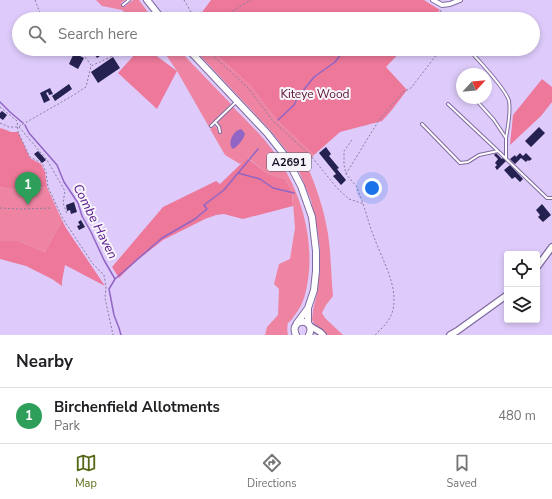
<!DOCTYPE html>
<html lang="en">
<head>
<meta charset="utf-8">
<style>
	:root { --surface:#fff; --page:#f6f6f6; --text:#202124; --muted:#757577; --line:#e0e0e0; --accent:#536714 }
	body { margin:0; font-family:"Nunito Sans",sans-serif; background:var(--page); color:var(--text) }
	.controls { position:absolute; right:12px; bottom:12px; display:grid; overflow:hidden; border-radius:4px; box-shadow:0 2px 6px #0003 }
	.controls button { width:36px; height:36px; display:grid; place-items:center; padding:0; border:0; border-bottom:1px solid var(--line); background:var(--surface); color:var(--text); font:20px sans-serif }
	.compass { position:absolute; left:456px; top:68px; width:36px; height:36px; border-radius:50%; background:var(--surface); box-shadow:0 2px 6px #0003; rotate:64deg }
	.you { position:absolute; left:372px; top:188px; width:14px; height:14px; margin:-10px; border:3px solid #fff; border-radius:50%; background:#1a73e8; box-shadow:0 0 0 6px #1a73e833 }
	.badge { display:grid; place-items:center; width:26px; height:26px; border-radius:50%; background:var(--accent); color:#fff; font-size:13px; font-weight:700 }
	.pin { position:absolute; translate:-50% -33px; filter:drop-shadow(0 1px 2px #0008) }
	.pin::after { content:''; position:absolute; top:21px; width:14px; height:12px; background:inherit; clip-path:polygon(0 0,100% 0,50% 100%) }
	.list { margin:0; padding:0; list-style:none }
	h2 { display:flex; justify-content:space-between; align-items:center; height:52px; margin:0; padding:0 16px; font-size:17px }
	h2 small { font-size:13px; font-weight:400; color:var(--muted) }
	.list li { display:grid; grid-template-columns:26px 1fr auto; gap:12px; align-items:center; box-sizing:border-box; height:56px; padding:0 16px; border-top:1px solid var(--line) }
	.list b { display:block; font-size:15px; white-space:nowrap }
	.list p { margin:0; font-size:13px; white-space:nowrap; color:var(--muted) }
	.list em { font-size:13px; font-style:normal; color:var(--muted) }
	.icon { flex:none; width:22px; height:22px; fill:none; stroke:currentColor; stroke-width:2; stroke-linecap:round; stroke-linejoin:round }
	.map { position:relative; flex:none; width:552px; height:335px; overflow:hidden }
	.search { position:absolute; background:var(--surface); box-shadow:0 2px 6px #0003; left:12px; right:12px; top:12px; height:44px; display:flex; align-items:center; gap:10px; box-sizing:border-box; padding:0 14px; border-radius:22px; color:var(--muted); font-size:15px }
	.sheet { height:108px; background:var(--surface) }
	nav { display:flex; justify-content:space-around; align-items:center; box-sizing:border-box; height:56px; border-top:1px solid var(--line); background:var(--surface); font-size:11px; color:var(--muted) }
	nav a { display:grid; justify-items:center; gap:2px }
	nav .on { color:var(--accent) }
	.map>svg:first-child { display:block }
	.green { fill:#ee84a2 }
	.forest { fill:#ed789a }
	.water { fill:#9065c5 }
	.lines { fill:none; stroke-linecap:round; stroke-linejoin:round }
	.stream { stroke:#9065c5; stroke-width:1.5 }
	.building { fill:#252151 }
	.lane-casing { stroke:#7f699f; stroke-width:4 }
	.street-casing { stroke:#7f699f; stroke-width:6 }
	.secondary-casing { stroke:#7f699f; stroke-width:8 }
	.primary-casing { stroke:#7f699f; stroke-width:8 }
	.path { stroke:#8a7ba0; stroke-width:1; stroke-dasharray:2 2; stroke-linecap:butt }
	.lane { stroke:#fff; stroke-width:2 }
	.street { stroke:#fff; stroke-width:4 }
	.secondary { stroke:#fff; stroke-width:5.5 }
	.primary { stroke:#fff; stroke-width:6 }
	.labels { text-anchor:middle; stroke-width:4; stroke-linejoin:round; paint-order:stroke }
	.shield { fill:#f7f5fb; stroke:#5a5364; stroke-width:1 }
	.shield-label { font-size:11px; font-weight:bold; fill:#170e23 }
	.park-label { font-size:12px; fill:#5c132e; stroke:#f7f5fb }
	.water-label { font-size:13px; font-style:italic; fill:#541189; stroke:#f7f5fb }
</style>
</head>
<body>
<div class="map">
<svg width="552" height="335" viewBox="0 0 552 335">
	<rect width="100%" height="100%" fill="#decbfb"/>
	<path class="green" d="M96,0H125L121,3L124,7L133,0H139L153,19H130L122,10L102,6Z
		M162,49H178L231,104L209,127L177,71Z
		M194,49H210L251,86L276,119L314,155L306,163C316,186 324,209 328,234C331,254 331,275 333,296L326,305L322,313L325,318L343,335H328L316,326L312,320L313,310L317,294L320,270V250L318,233L311,200L298,169L290,155L270,130Z
		M233,107C243,117 253,127 263,138C298,179 318,237 306,291C304,300 300,309 294,316C293,319 290,321 288,323C287,327 287,331 288,335H265L267,327L278,315L279,289L274,284L279,264L290,259L295,228L292,191L285,179L268,174L248,158L240,164L225,155L210,129L213,127L215,126L217,128L219,134L222,133L218,122L220,119Z
		M0,187L10,189L47,187L62,220L45,252L19,241H0Z"/>
	<path class="forest" d="M211,0H424L440,10L431,19H197Z
		M132,49H147L177,71L157,109L118,73L136,53Z
		M210,49H403L386,67L407,90L391,111L382,121L340,132L314,155L276,119L251,86Z
		M542,79L552,87V102L541,116L510,145L513,115Z
		M1,128L11,132H18L30,158L41,164L45,172L47,187L10,189L0,187V129Z
		M247,158L268,174L285,179L292,191L293,206L243,219L224,214L216,215L205,219L163,240L135,262L119,278L112,267L163,207L216,181L220,184Z
		M62,220L66,228L105,286L65,265L62,281V286L52,279L26,266L0,259V241H19L45,252Z"/>
	<path class="water" d="M241,129L243,131L245,134C243,140 238,146 233,149L231,147C229,140 233,131 241,129Z"/>
	<g class="lines">
		<path class="stream" d="M0,102L10,112L23,123
			M278,120L294,105L298,97L314,77L335,62L345,49
			M25,125L29,133L57,165L64,182L78,203L82,216L91,232L104,260L115,279L109,289L114,315L119,328L121,335
			M239,172L258,149
			M115,279L162,238L195,219L207,209L204,205L224,190L238,173L260,179L273,188L294,193"/>
	</g>
	<path class="building" d="M101,49H116L112,52L110,49L97,58L94,53Z
		M74,53L84,58L78,69L69,64Z
		M113,57L120,68L98,83L91,72Z
		M69,84L72,89L55,101L52,96Z
		M50,88L53,94L49,95L48,92L46,93L50,100L44,103L40,93Z
		M2,111L7,115L3,120L0,118V113Z
		M539,127L545,133L531,147L525,141Z
		M326,147L331,154L329,156L339,168L337,169L346,180L341,185L333,176L336,174L319,153Z
		M38,151L46,160L42,163L34,154Z
		M496,153L502,159L503,158L506,161L497,170L495,167L497,165L495,163L498,159L494,155Z
		M520,153L523,156L526,153L532,159L529,161L528,160L526,162L521,158L515,164L510,159L515,155L516,157Z
		M510,165L523,179L520,182L515,177L512,179L504,170Z
		M74,202L77,212L71,214L70,210L67,211L66,205Z
		M542,204L551,215L543,222L538,217L540,215L536,210Z
		M81,220L85,227L79,230L77,226L80,225L78,222Z"/>
	<g class="lines">
		<defs>
			<path id="lane" d="M123,5L129,0
				M471,52C480,62 506,89 509,101C511,113 508,125 506,138
				M476,100L494,120L506,138V158
				M448,104L498,151
				M215,122L219,127L220,132
				M422,124L460,163L468,162L479,155L498,151L547,198H552
				M211,126L236,102"/>
			<path id="street" d="M433,0L442,5L450,4L460,0"/>
			<path id="secondary" d="M537,267L552,247
				M310,326L320,332L323,335
				M450,335L457,331L507,295"/>
			<path id="primary" d="M147,0L162,19
				M188,49L267,133L286,157L301,186L312,217L316,251V271L314,290L308,308V324
				M297,323L308,308
				M296,335C288,318 317,317 309,335"/>
		</defs>
		<use href="#lane" class="lane-casing"/>
		<use href="#street" class="street-casing"/>
		<use href="#secondary" class="secondary-casing"/>
		<use href="#primary" class="primary-casing"/>
		<path class="path" d="M35,0L40,13L44,19
			M184,0L191,12V19
			M441,10L440,15L442,19
			M219,19L251,0
			M72,49L83,54L91,65
			M206,49L248,88L273,121L311,156L337,188L349,199L364,204
			M0,107L17,121L18,132L30,157L42,163L46,172L48,187L63,219L93,264L104,275L106,287L105,298L113,335
			M0,123L9,127H18L72,96L86,87L91,66L117,54
			M19,127L47,160L65,191L63,203L67,214
			M352,140L344,151V165L346,174L357,187L359,193C365,207 368,222 374,237C382,260 400,288 392,313C389,322 381,329 375,335
			M346,174L379,120L403,92L411,88L441,49
			M0,208L21,209L52,208"/>
		<use href="#lane" class="lane"/>
		<use href="#street" class="street"/>
		<use href="#secondary" class="secondary"/>
		<use href="#primary" class="primary"/>
	</g>
	<g class="labels">
		<rect class="shield" x="267" y="153" width="44" height="18" rx="3"/>
		<g class="shield-label">
			<text x="289" y="166">A2691</text>
		</g>
		<g class="park-label">
			<text x="315" y="98">Kiteye Wood</text>
		</g>
		<g class="water-label">
			<text transform="translate(96 221) rotate(63)" y="5">Combe Haven</text>
		</g>
	</g>
</svg>
<div class="controls">
<button><svg class="icon" aria-label="locate" viewBox="0 0 24 24"><circle cx="12" cy="12" r="6"/><path d="M12 2v4M12 18v4M2 12h4M18 12h4"/></svg></button>
<button><svg class="icon" aria-label="layers" viewBox="0 0 24 24"><path d="M12 4l9 5-9 5-9-5zM3 14l9 5 9-5"/></svg></button>
</div>
<svg class="compass" viewBox="-18 -18 36 36"><path d="M0-13l5 13h-10z" fill="#e53935"/><path d="M0 13l5-13h-10z" fill="#757577"/></svg>
<div class="you"></div>
<div class="pin badge" style="left:28px;top:205px;background:#2e9e5b">1</div>
<div class="search"><svg class="icon" aria-label="search" viewBox="0 0 24 24"><circle cx="10" cy="10" r="6"/><path d="M15 15l6 6"/></svg>Search here</div>
</div>
<section class="sheet">
<h2>Nearby<small></small></h2>
<ul class="list">
<li><span class="badge" style="background:#2e9e5b">1</span><div><b>Birchenfield Allotments</b><p>Park</p></div><em>480 m</em></li>
</ul>
</section>
<nav>
<a class="on"><svg class="icon" aria-label="map" viewBox="0 0 24 24"><path d="M3 6l6-2 6 2 6-2v14l-6 2-6-2-6 2zM9 4v14M15 6v14"/></svg>Map</a>
<a><svg class="icon" aria-label="directions" viewBox="0 0 24 24"><path d="M12 3l9 9-9 9-9-9zM9 14v-3h6M13 9l2 2-2 2"/></svg>Directions</a>
<a><svg class="icon" aria-label="saved" viewBox="0 0 24 24"><path d="M7 4h10v16l-5-4-5 4z"/></svg>Saved</a>
</nav>
</body>
</html>
